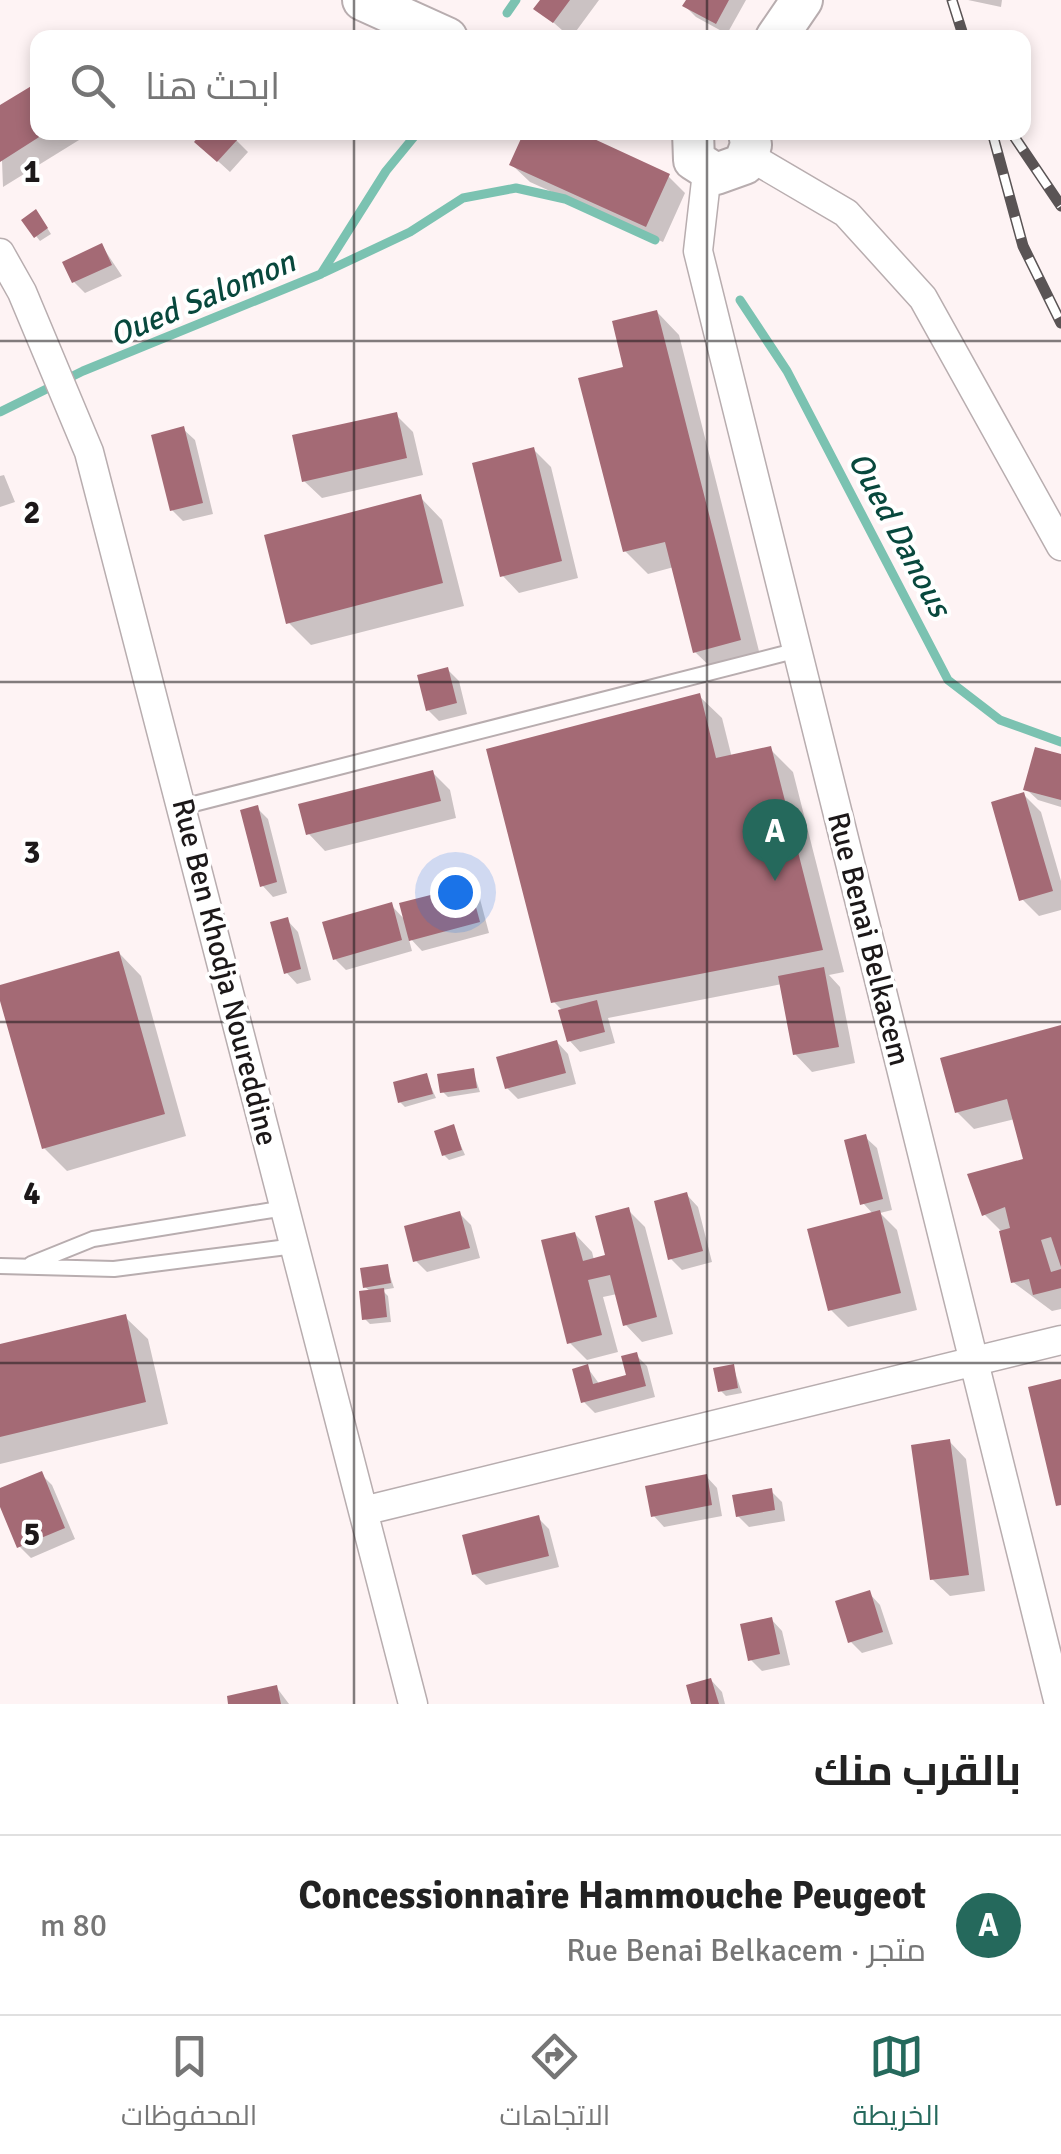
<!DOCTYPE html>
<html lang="ar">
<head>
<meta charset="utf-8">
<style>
	:root { --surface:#fff; --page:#f6f6f6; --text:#222; --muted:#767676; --line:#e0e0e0; --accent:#25695c }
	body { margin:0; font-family:Signika,Cairo,sans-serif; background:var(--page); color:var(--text); direction:rtl }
	.you { position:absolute; left:455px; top:892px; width:35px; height:35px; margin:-25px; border:8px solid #fff; border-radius:50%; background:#1a73e8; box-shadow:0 0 0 15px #1a73e833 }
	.badge { display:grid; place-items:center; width:65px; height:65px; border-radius:50%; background:var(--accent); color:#fff; font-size:32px; font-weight:700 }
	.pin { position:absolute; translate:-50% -82px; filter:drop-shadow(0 2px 5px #0008) }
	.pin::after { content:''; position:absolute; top:52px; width:35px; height:30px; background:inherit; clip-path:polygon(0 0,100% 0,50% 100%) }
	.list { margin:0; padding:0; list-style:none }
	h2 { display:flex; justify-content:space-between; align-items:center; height:130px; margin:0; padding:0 40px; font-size:42px }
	h2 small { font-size:32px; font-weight:400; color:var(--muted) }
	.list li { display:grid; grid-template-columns:65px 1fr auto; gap:30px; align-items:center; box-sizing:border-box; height:180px; padding:0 40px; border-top:2px solid var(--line) }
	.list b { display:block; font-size:38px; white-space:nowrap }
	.list p { margin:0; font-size:32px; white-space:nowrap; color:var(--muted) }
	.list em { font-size:32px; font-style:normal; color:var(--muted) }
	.icon { flex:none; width:55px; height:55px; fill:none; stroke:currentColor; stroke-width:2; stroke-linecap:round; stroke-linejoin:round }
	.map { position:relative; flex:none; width:1061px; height:1704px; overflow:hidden; direction:ltr }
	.search { position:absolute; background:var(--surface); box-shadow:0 5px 15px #0003; left:30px; right:30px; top:30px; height:110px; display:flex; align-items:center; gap:25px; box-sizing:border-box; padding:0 35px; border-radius:20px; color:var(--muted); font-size:38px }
	.sheet { height:310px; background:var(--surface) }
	nav { display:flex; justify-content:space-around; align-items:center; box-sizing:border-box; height:140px; border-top:2px solid var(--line); background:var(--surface); font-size:28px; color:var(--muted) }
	nav a { display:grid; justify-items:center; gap:5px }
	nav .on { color:var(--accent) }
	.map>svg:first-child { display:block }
	.shadow { fill:#0003 }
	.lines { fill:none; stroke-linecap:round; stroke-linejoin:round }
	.stream { stroke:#7bc2b1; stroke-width:9 }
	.building { fill:#a46a75 }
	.lane-casing { stroke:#b8adaf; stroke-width:18 }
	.street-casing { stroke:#b8adaf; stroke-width:31 }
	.secondary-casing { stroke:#b8adaf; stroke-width:44 }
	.lane { stroke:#fff; stroke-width:14 }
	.street { stroke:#fff; stroke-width:28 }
	.secondary { stroke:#fff; stroke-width:40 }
	.rail-casing { stroke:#5a5455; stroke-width:11 }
	.rail { stroke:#fff; stroke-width:8; stroke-dasharray:22; stroke-linecap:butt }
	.grid { fill:none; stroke:#1c1819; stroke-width:2.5; stroke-opacity:0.55 }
	.labels { text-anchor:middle; stroke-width:8; stroke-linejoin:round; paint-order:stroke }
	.street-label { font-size:30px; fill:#1c1819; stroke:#fff }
	.water-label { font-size:32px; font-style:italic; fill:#08483d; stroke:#fff }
	.grid-label { font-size:32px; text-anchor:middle; font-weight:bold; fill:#1c1819; stroke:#fff; stroke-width:8; stroke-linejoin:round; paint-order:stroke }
</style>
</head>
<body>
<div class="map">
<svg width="1061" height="1704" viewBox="0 0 1061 1704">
	<rect width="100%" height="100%" fill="#fef3f4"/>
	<path class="shadow" d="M543,0H599L571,38L537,8Z
		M688,0H746L727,34L696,17L685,6Z
		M968,0H1002L1001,7Z
		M0,108L38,132H92L3,187Z
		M228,132L248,152L230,172L209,153Z
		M512,165L668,176L685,193L663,242L530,182Z
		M40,217L51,234L40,241L36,236Z
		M102,246L122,276L85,293L74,282Z
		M657,312L679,335L762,663L718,674L695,652L674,567L648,574L625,551L627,368Z
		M396,415L413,432L423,475L322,498L304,481Z
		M183,429L195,440L213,514L183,521L172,510Z
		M534,450L551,467L578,578L519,593L502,575Z
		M4,475L15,502L0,507V476Z
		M420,497L442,520L464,606L311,645L289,623Z
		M448,670L459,681L467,714L439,721L428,710Z
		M699,696L722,718L732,758L770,749L793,772L844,972L829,975L840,987L855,1063L812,1072L795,1054L782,984L608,1018L615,1043L580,1052L569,1040L561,1009L554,1002Z
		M1061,757V807L1038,800L1026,789Z
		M433,773L450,790L456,818L325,851L308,833Z
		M1024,795L1041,812L1061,881V910L1039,916L1022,899Z
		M257,808L268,819L287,893L273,897L262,885Z
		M469,888L480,899L489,933L422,951L408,936L412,951L346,970L335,959L391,905L406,921Z
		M287,920L298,932L311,980L297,984L286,972Z
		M119,953L141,976L186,1136L67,1171L44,1148L0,987Z
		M1061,1027V1309L1052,1311L1013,1282L1002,1232L984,1214L1026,1161L1015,1119L974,1129L957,1112Z
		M557,1042L568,1054L576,1084L518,1099L507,1088Z
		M473,1071L480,1092L448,1097L443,1092Z
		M426,1076L436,1098L405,1107L400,1102Z
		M453,1127L465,1155L449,1160L444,1155Z
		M865,1137L877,1148L892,1210L880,1213L897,1230L917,1310L848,1327L831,1310L874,1215L863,1203Z
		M687,1195L698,1207L712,1262L682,1270L671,1259Z
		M628,1210L645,1227L673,1334L642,1342L625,1324L617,1294L603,1297L618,1352L587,1360L570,1343L575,1234L592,1252L594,1260L608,1257Z
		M460,1214L471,1225L480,1258L427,1272L416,1261Z
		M387,1267L394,1288L382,1290L388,1296L391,1322L370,1324L365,1319L371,1292L365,1287Z
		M125,1317L148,1339L168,1424L0,1464V1346Z
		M636,1355L647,1366L655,1397L595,1413L583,1401L587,1367L600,1385L629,1377Z
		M733,1366L742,1393L726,1396L721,1391Z
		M949,1441L966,1459L985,1591L950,1596L932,1579Z
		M41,1474L52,1485L75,1539L31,1558L20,1547L0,1491Z
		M706,1476L717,1488L722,1516L664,1527L653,1515Z
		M771,1491L782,1502L785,1521L749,1527L738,1516Z
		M538,1518L549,1529L559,1567L486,1585L474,1574Z
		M869,1593L880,1605L893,1644L862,1653L851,1642Z
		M771,1619L782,1631L790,1665L762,1671L751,1660Z
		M711,1680L722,1692L725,1704H694Z
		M277,1688L289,1704H231Z"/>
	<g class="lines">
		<path class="stream" d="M507,13L516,0
			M323,273L410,232L463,198L516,188L565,199L655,240
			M740,300L787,371L948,680L1000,720L1061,742
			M0,412L83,371L321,274L386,171L418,132"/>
	</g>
	<path class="building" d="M540,0H570L553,23L533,9Z
		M686,0H729L716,24L682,6Z
		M38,82V132H47L0,162V105Z
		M202,132H231L238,139L217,162L194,142Z
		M524,132H579L670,174L646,227L509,165Z
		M36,209L48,228L34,238L21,220Z
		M102,243L112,265L72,283L62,262Z
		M657,310L741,640L693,653L665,542L623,552L578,378L623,367L612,321Z
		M397,412L407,458L302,482L292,435Z
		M184,426L203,503L170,511L151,435Z
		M534,447L562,561L500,577L472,463Z
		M421,494L443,583L286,624L264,535Z
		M448,667L457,703L426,711L417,675Z
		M700,693L716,758L771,746L823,950L551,1003L486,749Z
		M1035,747L1061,754V800L1023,790Z
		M433,770L441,801L306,835L298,804Z
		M1024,792L1053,891L1019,901L991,802Z
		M258,805L277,882L260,887L240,810Z
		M470,885L480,922L409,941L399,903Z
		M392,902L402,940L333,960L322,922Z
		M288,917L301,969L284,974L270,922Z
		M119,951L165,1114L42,1149L0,1001V985Z
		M824,967L839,1047L793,1055L778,976Z
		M597,1000L605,1032L567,1042L558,1010Z
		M1061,1025V1267L1051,1237L1041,1240L1051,1272L1061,1269V1288L1033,1295L1029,1279L1011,1283L999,1231L1010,1228L1005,1207L982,1216L967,1174L1023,1159L1007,1099L955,1113L940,1058Z
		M557,1040L566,1073L505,1089L496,1057Z
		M474,1068L477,1088L440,1093L437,1074Z
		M427,1073L433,1094L398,1103L393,1082Z
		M454,1124L462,1150L442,1156L434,1131Z
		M866,1134L883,1199L860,1205L844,1140Z
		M687,1192L703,1251L668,1260L654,1201Z
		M629,1207L657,1317L623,1326L610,1275L588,1280L602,1335L567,1344L541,1240L575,1232L583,1261L605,1255L595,1216Z
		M880,1210L901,1293L828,1311L807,1229Z
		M460,1211L470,1248L413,1262L404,1226Z
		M388,1264L391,1283L363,1288L360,1268Z
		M384,1288L387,1317L362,1320L359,1291Z
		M126,1314L146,1402L0,1437V1344Z
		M637,1352L646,1386L581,1403L572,1369L588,1364L593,1384L626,1375L621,1356Z
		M734,1364L738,1388L718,1392L713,1368Z
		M1061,1379V1505L1056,1506L1028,1387Z
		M950,1439L969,1575L930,1580L911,1445Z
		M42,1471L65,1528L17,1548L0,1507V1488Z
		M707,1474L712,1505L651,1517L645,1486Z
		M772,1488L775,1510L736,1517L732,1495Z
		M539,1515L549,1556L472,1575L462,1535Z
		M870,1590L883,1632L848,1643L835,1601Z
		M772,1617L780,1654L748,1661L740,1624Z
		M711,1678L719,1704H691L686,1685Z
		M277,1685L281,1704H228L227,1696Z"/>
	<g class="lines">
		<defs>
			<path id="lane" d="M182,807L798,650
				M31,1264L93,1239L285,1208
				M0,1266L114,1269L295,1246"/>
			<path id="street" d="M749,156L846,213L923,298L1061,546
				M707,172L698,251L1059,1704
				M0,253L22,292L89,452L413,1704
				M363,1511L1061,1340"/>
			<path id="secondary" d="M363,0L447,38
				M776,38L802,0
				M693,132L694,160L716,174L744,164L751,145L749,132"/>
		</defs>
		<use href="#lane" class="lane-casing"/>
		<use href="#street" class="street-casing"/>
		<use href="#secondary" class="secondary-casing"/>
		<use href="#lane" class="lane"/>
		<use href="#street" class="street"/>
		<use href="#secondary" class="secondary"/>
		<defs>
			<path id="rail" d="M952,0L964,38
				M992,132L1023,246L1061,323
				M1011,132L1061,206"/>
		</defs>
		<use href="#rail" class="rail-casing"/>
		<use href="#rail" class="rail"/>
	</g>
	<path class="grid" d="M354,0V38M707,0V38M354,132V1704M707,132V1704M0,341H1061M0,682H1061M0,1022H1061M0,1363H1061"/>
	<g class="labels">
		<g class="street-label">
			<text transform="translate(869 939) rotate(76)" y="10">Rue Benai Belkacem</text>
			<text transform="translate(225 972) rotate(76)" y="10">Rue Ben Khodja Noureddine</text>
		</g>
		<g class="water-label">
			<text transform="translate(202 298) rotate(-23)" y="11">Oued Salomon</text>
			<text transform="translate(900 534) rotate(62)" y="11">Oued Danous</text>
		</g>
	</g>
	<g class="grid-label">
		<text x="32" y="182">1</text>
		<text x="32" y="523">2</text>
		<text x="32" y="863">3</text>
		<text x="32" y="1204">4</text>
		<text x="32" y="1545">5</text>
	</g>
</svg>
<div class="you"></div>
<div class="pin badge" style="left:775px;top:881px">A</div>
<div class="search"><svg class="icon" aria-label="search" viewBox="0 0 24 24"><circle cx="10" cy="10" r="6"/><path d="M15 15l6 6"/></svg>ابحث هنا</div>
</div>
<section class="sheet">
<h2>بالقرب منك<small></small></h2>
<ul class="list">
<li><span class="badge">A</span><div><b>Concessionnaire Hammouche Peugeot</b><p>متجر · Rue Benai Belkacem</p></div><em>80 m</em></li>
</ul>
</section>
<nav>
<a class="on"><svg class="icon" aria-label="map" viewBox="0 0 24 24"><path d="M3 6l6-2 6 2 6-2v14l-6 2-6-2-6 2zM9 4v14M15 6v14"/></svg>الخريطة</a>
<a><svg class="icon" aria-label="directions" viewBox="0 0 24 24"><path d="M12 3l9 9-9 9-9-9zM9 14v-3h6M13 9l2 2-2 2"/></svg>الاتجاهات</a>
<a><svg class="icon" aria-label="saved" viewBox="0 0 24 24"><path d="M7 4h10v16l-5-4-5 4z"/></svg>المحفوظات</a>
</nav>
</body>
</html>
